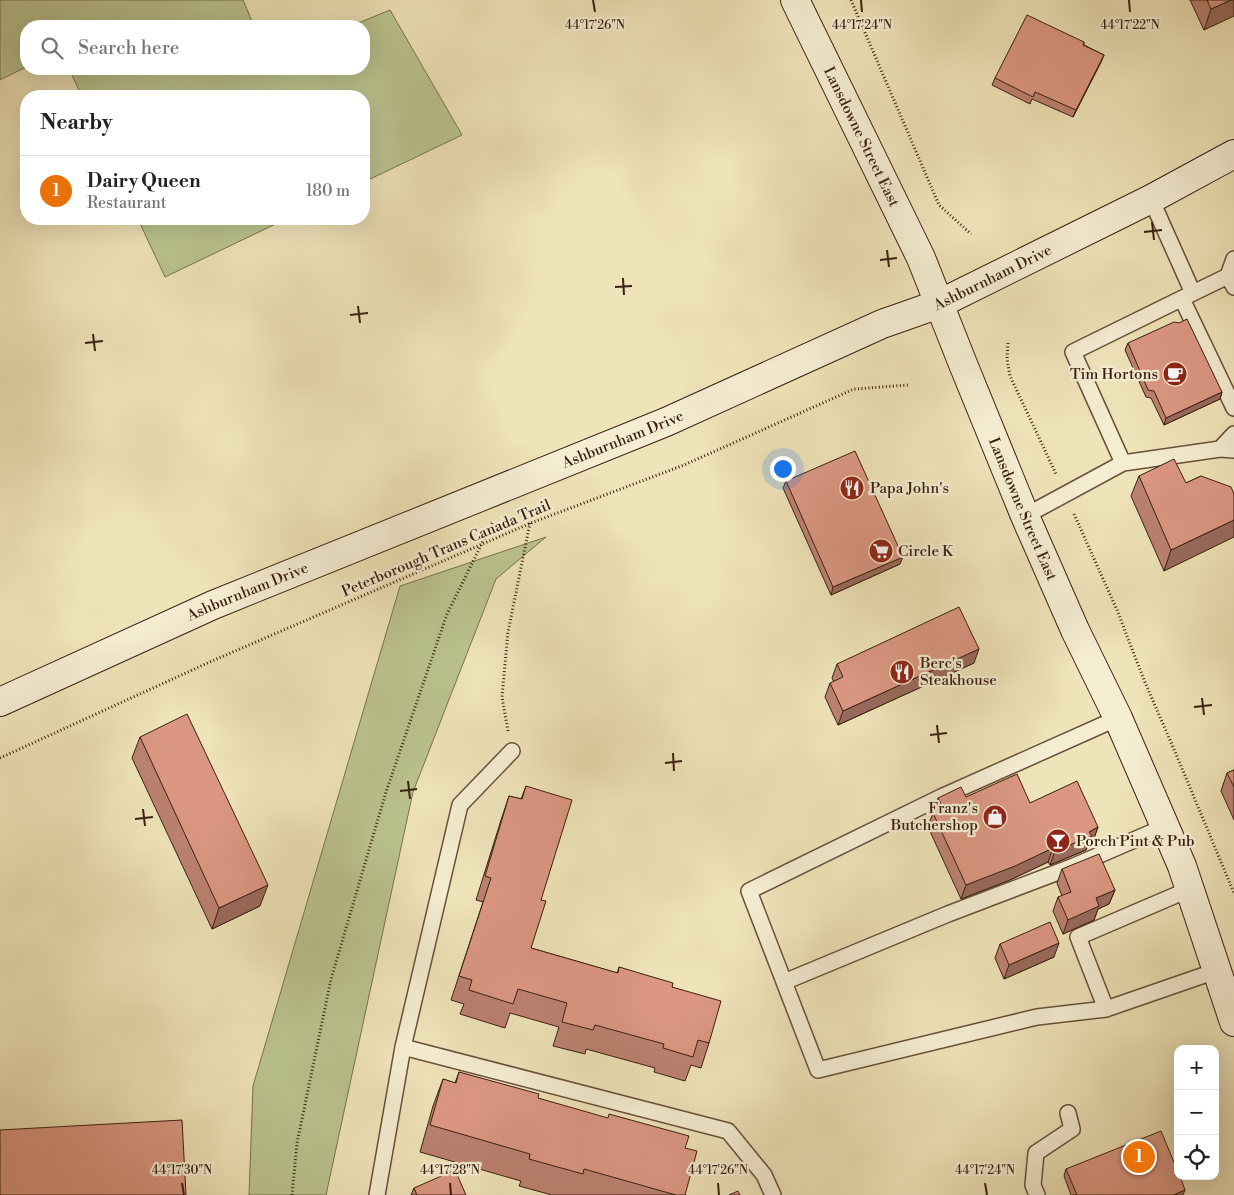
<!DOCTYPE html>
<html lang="en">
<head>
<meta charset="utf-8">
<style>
	:root { --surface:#fff; --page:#f2f2f2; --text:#222; --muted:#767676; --line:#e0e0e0; --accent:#8f2418 }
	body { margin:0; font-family:"Libre Bodoni",serif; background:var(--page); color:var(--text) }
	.controls { position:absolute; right:15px; bottom:15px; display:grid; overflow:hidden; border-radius:10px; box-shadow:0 5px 20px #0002 }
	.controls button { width:45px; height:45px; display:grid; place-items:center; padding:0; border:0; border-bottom:1px solid var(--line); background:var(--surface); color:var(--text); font:25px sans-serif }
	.you { position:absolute; left:782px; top:468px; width:18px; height:18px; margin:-12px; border:4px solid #fff; border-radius:50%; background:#1a73e8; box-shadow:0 0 0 8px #1a73e833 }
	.badge { display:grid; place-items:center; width:32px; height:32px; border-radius:50%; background:var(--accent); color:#fff; font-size:16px; font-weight:700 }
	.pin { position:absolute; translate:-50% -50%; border:2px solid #fff; box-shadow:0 1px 5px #0006 }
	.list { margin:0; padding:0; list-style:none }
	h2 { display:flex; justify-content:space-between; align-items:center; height:65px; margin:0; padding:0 20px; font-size:21px }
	h2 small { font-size:16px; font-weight:400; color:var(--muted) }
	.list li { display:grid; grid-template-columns:32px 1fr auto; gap:15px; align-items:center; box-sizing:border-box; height:70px; padding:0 20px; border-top:1px solid var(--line) }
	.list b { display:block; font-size:19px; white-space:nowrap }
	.list p { margin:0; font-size:16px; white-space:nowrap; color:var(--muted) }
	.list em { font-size:16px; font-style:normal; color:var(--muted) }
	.icon { flex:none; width:28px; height:28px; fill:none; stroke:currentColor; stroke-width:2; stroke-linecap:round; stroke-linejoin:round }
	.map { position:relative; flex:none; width:1234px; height:1195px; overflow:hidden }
	.search { position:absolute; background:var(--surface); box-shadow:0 5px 20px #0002; left:20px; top:20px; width:350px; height:55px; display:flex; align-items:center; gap:12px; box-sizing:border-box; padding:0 18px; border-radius:20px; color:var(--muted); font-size:19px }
	.panel { position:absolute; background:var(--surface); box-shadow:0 5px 20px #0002; left:20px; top:90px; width:350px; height:135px; border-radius:20px }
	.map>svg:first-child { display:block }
	.green { fill:#bac38f; stroke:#7a7150 }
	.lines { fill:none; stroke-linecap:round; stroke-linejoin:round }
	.service-casing { stroke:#67503b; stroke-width:18 }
	.secondary-casing { stroke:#3a1f11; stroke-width:30 }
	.path { stroke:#3a1f11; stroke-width:3; stroke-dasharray:1 2.5; stroke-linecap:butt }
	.service { stroke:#f5edd2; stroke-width:15 }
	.secondary { stroke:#f5edd2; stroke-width:28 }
	.wall { fill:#bc8271; stroke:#3a1f11 }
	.shaded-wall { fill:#996a5c; stroke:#3a1f11 }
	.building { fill:#db9783; stroke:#3a1f11 }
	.ticks { fill:none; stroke:#3a1f11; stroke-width:2 }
	.labels { text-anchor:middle; stroke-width:4.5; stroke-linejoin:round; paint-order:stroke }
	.street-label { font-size:15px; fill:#3a1f11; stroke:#f5edd2 }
	.poi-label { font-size:15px; fill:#3a1f11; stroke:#f5edd2; text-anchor:start }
	.ticks-label { font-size:12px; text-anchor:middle; fill:#3a1f11; stroke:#f5edd2; stroke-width:4.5; stroke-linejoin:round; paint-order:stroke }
</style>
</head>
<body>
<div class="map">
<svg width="1234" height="1195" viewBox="0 0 1234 1195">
	<rect width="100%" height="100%" fill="#efe3b9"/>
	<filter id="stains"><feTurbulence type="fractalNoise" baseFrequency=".004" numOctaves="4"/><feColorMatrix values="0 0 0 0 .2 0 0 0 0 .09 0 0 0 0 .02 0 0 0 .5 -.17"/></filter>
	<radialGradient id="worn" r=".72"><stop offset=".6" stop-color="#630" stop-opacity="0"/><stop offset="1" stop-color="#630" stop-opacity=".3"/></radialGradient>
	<path class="green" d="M0,0H243L254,26H26V67L0,80Z
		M390,10L462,135L364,182V96H82L69,69H364V26H351Z
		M138,219H286L165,277Z
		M546,537L496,579L413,792L326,1195H249L253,1086L400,586Z"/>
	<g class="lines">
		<defs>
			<path id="service" d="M1151,199L1193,293L1228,276L1234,287
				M1228,276L1234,259
				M1182,299L1234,408
				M1220,449L1234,434
				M1123,463L1220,449L1234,450
				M1025,516L1123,463L1073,352L1193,293
				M1118,718L941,797L749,891L818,1070L1037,1017L1106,1009L1216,971
				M784,982L948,914L1074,866L1164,827
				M1106,1009L1078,937L1190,889
				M403,1047L728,1131L764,1175L773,1195
				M377,1195L403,1047L460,805L512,751
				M1037,1195L1033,1185L1036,1153L1072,1129L1068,1113"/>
			<g id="secondary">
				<path id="s1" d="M795,0L921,258L963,364L1025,516L1075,630L1118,718L1182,866L1234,1022"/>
				<path id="s2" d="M0,702L213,605L666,422L882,324L939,304L1151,199L1234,154"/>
			</g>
		</defs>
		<use href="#service" class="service-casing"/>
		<use href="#secondary" class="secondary-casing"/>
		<path class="path" d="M851,0L939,205L971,234
			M1008,343L1007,359L1010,376L1056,474
			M1074,514L1117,610L1144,680L1176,754L1234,893
			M508,731L502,697L508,632L530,523
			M0,758L212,661L531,523L684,465L854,389L909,385
			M292,1195L297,1143L331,979L386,792L447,614L492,523"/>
		<use href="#service" class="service"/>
		<use href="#secondary" class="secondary"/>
	</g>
	<path class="wall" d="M1190,0H1234L1204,30Z
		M1084,42V45L1104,55L1101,62L1073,117L1032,99L1030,104L992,85L995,78Z
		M1128,343L1222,392L1220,399L1164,425L1151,398L1146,397L1125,350Z
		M1139,476L1186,483L1201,476L1164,571L1131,496Z
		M786,481L900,564L831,595L783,488Z
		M974,663L838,725L825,697L830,683L834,682L832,678L837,664Z
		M140,737L260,906L212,929L132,758Z
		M1234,770V820L1221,791L1227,773Z
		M526,786L541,900L531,948L617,973L619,967L672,987L709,1043L701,1068L691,1065L685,1081L654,1072L655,1068L586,1049L585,1054L553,1046L559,1027L510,1013L505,1028L460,1014L464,1004L451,1000L483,902L476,900L501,820L509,796L521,799Z
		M966,797L1030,803L1098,827L1093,841L1089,843L1086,850L1050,865L1048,862L1010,880L961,899L928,827L938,798Z
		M1062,869L1115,890L1109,904L1098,909L1094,920L1063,934L1053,911L1058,897L1062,896L1057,883Z
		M1000,944L1054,957L1004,979L995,958Z
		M459,1072L685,1148V1195H552L519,1186L521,1181L420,1152L433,1106L443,1079L455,1083Z
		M1066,1169L1183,1195H1071L1064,1176Z
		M414,1188L466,1195H411Z"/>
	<path class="shaded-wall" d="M1231,0H1234V16L1204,30L1211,9Z
		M1104,55L1101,62L1073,117L1076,110Z
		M1222,392L1220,399L1164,425L1166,418Z
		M1234,520V537L1164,571L1171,550Z
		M903,557L900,564L831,595L833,587Z
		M979,649L974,663L838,725L843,711Z
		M1098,827L1093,841L1089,843L1086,850L1050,865L1055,851Z
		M1053,848L1048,862L1010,880L961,899L966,885Z
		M268,885L260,906L212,929L219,908Z
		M1115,890L1109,904L1098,909L1094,920L1063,934L1068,920L1096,898Z
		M1059,943L1054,957L1004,979L1009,965Z
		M1185,1190L1183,1195H1173Z"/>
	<path class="building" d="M1207,0H1231L1211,9Z
		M1027,15L1084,42L1083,45L1104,55L1076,110L1035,92L1033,97L995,78Z
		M1187,319L1222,392L1166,418L1154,391L1148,390L1128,343L1174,322L1179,323Z
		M855,451L903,557L833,587L786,481Z
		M1174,459L1186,483L1201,476L1231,487L1234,494V520L1171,550L1139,476Z
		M959,607L979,649L843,711L830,683L843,677L837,664Z
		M187,714L268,885L219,908L140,737Z
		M1234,770V787L1227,773Z
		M1017,774L1030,803L1077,781L1098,827L1089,832L1092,836L1055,851L1053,848L1015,866L966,885L933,813L943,808L938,798L961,787L966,797Z
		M526,786L572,800L541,900L546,901L531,948L618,973L619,967L673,983L672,987L721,1001L709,1043L698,1040L693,1057L663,1048L664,1044L595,1025L593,1030L562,1022L567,1003L518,989L513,1004L469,990L472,980L459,976L491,878L485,876L509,796L522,799Z
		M1099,854L1115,890L1096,898L1099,906L1068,920L1058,897L1071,892L1062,869Z
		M1050,922L1059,943L1009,965L1000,944Z
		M459,1072L539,1094L538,1098L608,1118L609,1114L689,1136L685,1148L697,1151L685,1195H676L584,1169L583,1174L529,1159L530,1154L430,1125L443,1079L456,1083Z
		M182,1120L186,1195H0V1130Z
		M1161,1131L1178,1172V1176H1180L1185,1190L1173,1195H1077L1066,1169Z
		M455,1170L466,1195H417L414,1188Z
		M738,1191L740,1195H729Z"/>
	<path class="ticks" d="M593,0L595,12M861,0L862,12M1129,0L1130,12M1152,222L1154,240M1144,232L1162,230M887,250L889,267M880,260L897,258M623,278L624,295M615,287L632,286M358,306L360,323M350,315L368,313M93,334L95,351M85,343L103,341M1202,698L1204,715M1194,707L1212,705M937,725L939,743M930,735L947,733M673,753L674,771M665,763L682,761M408,781L410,799M400,791L417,789M143,809L145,826M135,819L153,817M182,1183L184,1195M450,1183L451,1195M718,1183L719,1195M985,1183L987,1195"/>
	<defs>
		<symbol id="cafe-disc" viewBox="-11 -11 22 22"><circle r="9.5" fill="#8f2418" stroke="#f5edd2"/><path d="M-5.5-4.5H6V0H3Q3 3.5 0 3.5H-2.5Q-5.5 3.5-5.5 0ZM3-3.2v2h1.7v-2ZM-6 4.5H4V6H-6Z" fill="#fff"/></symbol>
		<symbol id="restaurant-disc" viewBox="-11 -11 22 22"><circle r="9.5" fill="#8f2418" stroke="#f5edd2"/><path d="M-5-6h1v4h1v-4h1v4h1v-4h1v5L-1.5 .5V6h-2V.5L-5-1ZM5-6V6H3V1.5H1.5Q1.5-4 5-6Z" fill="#fff"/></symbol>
		<symbol id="supermarket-disc" viewBox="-11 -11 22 22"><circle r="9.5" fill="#8f2418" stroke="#f5edd2"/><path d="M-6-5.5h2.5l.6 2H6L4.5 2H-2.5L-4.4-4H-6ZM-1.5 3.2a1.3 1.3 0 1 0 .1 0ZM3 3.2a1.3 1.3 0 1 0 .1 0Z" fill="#fff"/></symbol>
		<symbol id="shop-disc" viewBox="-11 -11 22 22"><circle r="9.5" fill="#8f2418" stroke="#f5edd2"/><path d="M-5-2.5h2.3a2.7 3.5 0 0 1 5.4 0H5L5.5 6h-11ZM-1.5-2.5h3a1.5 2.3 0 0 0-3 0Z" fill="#fff"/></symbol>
		<symbol id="bar-disc" viewBox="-11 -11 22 22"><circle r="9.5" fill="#8f2418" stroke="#f5edd2"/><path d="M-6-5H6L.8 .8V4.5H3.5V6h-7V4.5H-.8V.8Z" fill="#fff"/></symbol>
	</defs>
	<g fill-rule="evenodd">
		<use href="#cafe-disc" x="1161" y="360" width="28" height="28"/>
		<use href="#restaurant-disc" x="838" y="474" width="28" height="28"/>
		<use href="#supermarket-disc" x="867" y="537" width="28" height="28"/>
		<use href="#restaurant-disc" x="888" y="658" width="28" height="28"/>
		<use href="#shop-disc" x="981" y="803" width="28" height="28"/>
		<use href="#bar-disc" x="1044" y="827" width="28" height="28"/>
	</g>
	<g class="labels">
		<g class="street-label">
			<text dy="5" stroke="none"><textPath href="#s1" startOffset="152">Lansdowne Street East</textPath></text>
			<text dy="5" stroke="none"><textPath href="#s2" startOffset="1080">Ashburnham Drive</textPath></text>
			<text dy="5" stroke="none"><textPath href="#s2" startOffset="676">Ashburnham Drive</textPath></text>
			<text dy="5" stroke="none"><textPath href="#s1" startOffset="558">Lansdowne Street East</textPath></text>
			<text transform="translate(446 548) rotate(-23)" y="5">Peterborough Trans Canada Trail</text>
			<text dy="5" stroke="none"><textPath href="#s2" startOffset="271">Ashburnham Drive</textPath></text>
		</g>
		<g class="poi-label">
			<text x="1158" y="379" text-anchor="end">Tim Hortons</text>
			<text x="870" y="493">Papa John's</text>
			<text x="898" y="556">Circle K</text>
			<text x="920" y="668">Berc's<tspan x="920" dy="17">Steakhouse</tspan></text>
			<text x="978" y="813" text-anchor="end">Franz's<tspan x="978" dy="17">Butchershop</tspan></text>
			<text x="1076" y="846">Porch Pint &amp; Pub</text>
		</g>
	</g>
	<g class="ticks-label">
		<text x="595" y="29">44°17'26"N</text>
		<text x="862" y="29">44°17'24"N</text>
		<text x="1130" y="29">44°17'22"N</text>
		<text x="182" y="1174">44°17'30"N</text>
		<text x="450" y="1174">44°17'28"N</text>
		<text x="718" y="1174">44°17'26"N</text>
		<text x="985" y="1174">44°17'24"N</text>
	</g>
	<rect width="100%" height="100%" filter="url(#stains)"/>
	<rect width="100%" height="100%" fill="url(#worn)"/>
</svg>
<div class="controls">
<button>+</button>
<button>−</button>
<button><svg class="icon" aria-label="locate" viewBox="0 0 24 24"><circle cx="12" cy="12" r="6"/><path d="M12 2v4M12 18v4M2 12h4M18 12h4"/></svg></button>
</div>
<div class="you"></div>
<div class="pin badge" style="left:1139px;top:1157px;background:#e8710a">1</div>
<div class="search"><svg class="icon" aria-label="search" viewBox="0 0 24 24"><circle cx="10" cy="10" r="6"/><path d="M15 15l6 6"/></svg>Search here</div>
<section class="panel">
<h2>Nearby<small></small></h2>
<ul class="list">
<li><span class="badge" style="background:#e8710a">1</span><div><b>Dairy Queen</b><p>Restaurant</p></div><em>180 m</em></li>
</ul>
</section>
</div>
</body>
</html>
